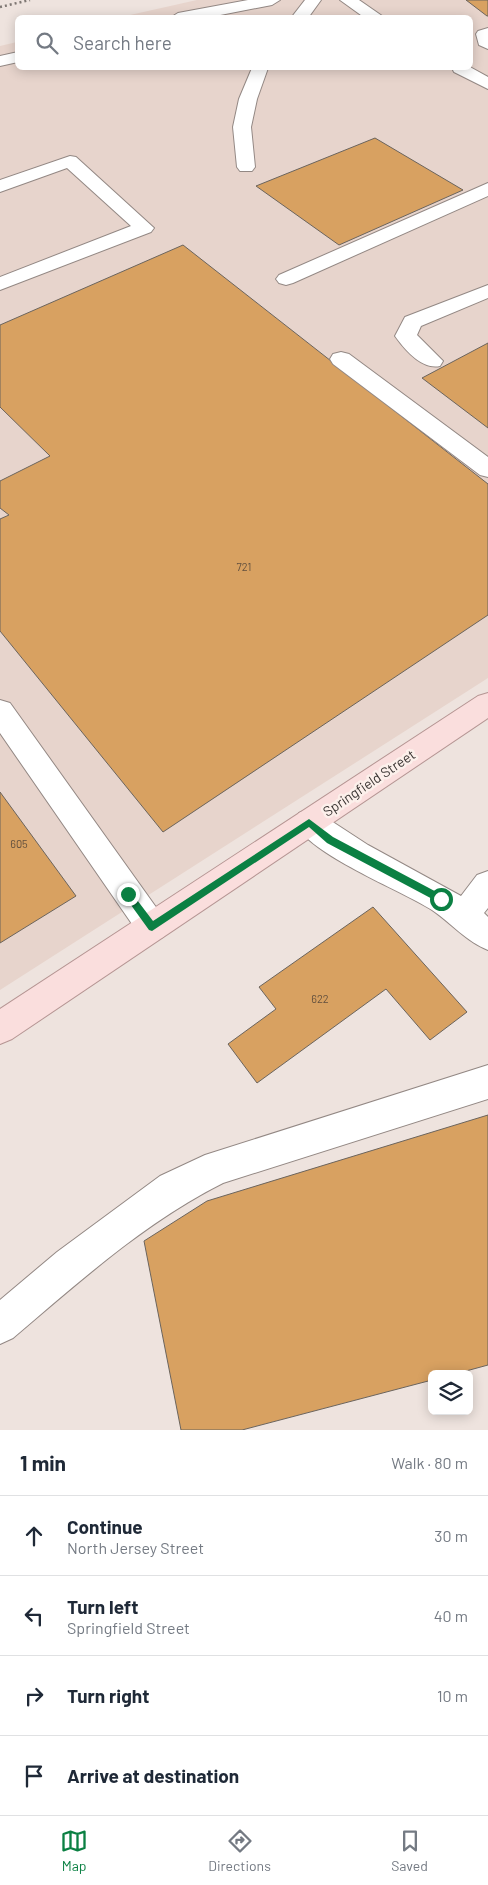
<!DOCTYPE html>
<html lang="en">
<head>
<meta charset="utf-8">
<style>
	:root { --surface:#fff; --page:#f2f2f3; --text:#1f2937; --muted:#747a83; --line:#e0e1e3; --accent:#0b8043 }
	body { margin:0; font-family:Barlow,sans-serif; background:var(--page); color:var(--text) }
	.controls { position:absolute; right:15px; bottom:15px; display:grid; overflow:hidden; border-radius:8px; box-shadow:0 2px 12px #0003 }
	.controls button { width:45px; height:45px; display:grid; place-items:center; padding:0; border:0; border-bottom:1px solid var(--line); background:var(--surface); color:var(--text); font:25px sans-serif }
	.stop { position:absolute; width:15px; height:15px; margin:-11px; border:4px solid #0b8043; border-radius:50%; background:#fff }
	.stop.end { background:#0b8043; border-color:#fff; box-shadow:0 1px 5px #0008 }
	.list { margin:0; padding:0; list-style:none }
	h2 { display:flex; justify-content:space-between; align-items:center; height:65px; margin:0; padding:0 20px; font-size:21px }
	h2 small { font-size:16px; font-weight:400; color:var(--muted) }
	.list li { display:grid; grid-template-columns:32px 1fr auto; gap:15px; align-items:center; box-sizing:border-box; height:80px; padding:0 20px; border-top:1px solid var(--line) }
	.list b { display:block; font-size:19px; white-space:nowrap }
	.list p { margin:0; font-size:16px; white-space:nowrap; color:var(--muted) }
	.list em { font-size:16px; font-style:normal; color:var(--muted) }
	.icon { flex:none; width:28px; height:28px; fill:none; stroke:currentColor; stroke-width:2; stroke-linecap:round; stroke-linejoin:round }
	.map { position:relative; flex:none; width:488px; height:1430px; overflow:hidden }
	.search { position:absolute; background:var(--surface); box-shadow:0 2px 12px #0003; left:15px; right:15px; top:15px; height:55px; display:flex; align-items:center; gap:12px; box-sizing:border-box; padding:0 18px; border-radius:8px; color:var(--muted); font-size:19px }
	.sheet { height:385px; background:var(--surface) }
	nav { display:flex; justify-content:space-around; align-items:center; box-sizing:border-box; height:70px; border-top:1px solid var(--line); background:var(--surface); font-size:14px; color:var(--muted) }
	nav a { display:grid; justify-items:center; gap:2px }
	nav .on { color:var(--accent) }
	.map>svg:first-child { display:block }
	.built { fill:#e7d4cc }
	.building { fill:#d8a161; stroke:#6b645d }
	.lines { fill:none; stroke-linecap:round; stroke-linejoin:round }
	.minor-casing { stroke:#938884; stroke-width:2 }
	.major-casing { stroke:#b59593; stroke-width:2 }
	.minor { fill:#fff; fill-rule:evenodd }
	.major { fill:#fadedd; fill-rule:evenodd }
	.rail { stroke:#7e7773; stroke-width:2.5; stroke-dasharray:2 3; stroke-linecap:butt }
	.route { fill:#0b8043 }
	.labels { text-anchor:middle; stroke-width:5; stroke-linejoin:round; paint-order:stroke }
	.number-label { font-size:11px; fill:#62503e }
	.street-label { font-size:14px; fill:#3a3533; stroke:#fcf0eb }
</style>
</head>
<body>
<div class="map">
<svg width="488" height="1430" viewBox="0 0 488 1430">
	<rect width="100%" height="100%" fill="#eee3de"/>
	<path class="built" d="M197,0H488V678L0,990V46L17,42L18,68H470V18L121,17Z"/>
	<path class="building" d="M466,0H488V16H487Z
		M375,138L463,190L339,245L256,186Z
		M183,245L488,484V615L163,832L0,631V519L9,515L0,508V481L50,456L0,407V325Z
		M488,343V428L422,378Z
		M0,792L76,896L0,943Z
		M373,907L467,1012L430,1040L386,989L257,1083L228,1044L276,1009L259,987Z
		M488,1115V1365L455,1374H432V1380L242,1430H181L144,1241L207,1201Z"/>
	<g class="lines">
		<defs>
			<path id="minor" d="M248,0H280L272,5L205,18H170L178,13Z
				M305,0H321L308,18H291Z
				M340,0H359L385,18H365Z
				M488,28V49L479,45L476,34L478,31Z
				M18,52V62L0,66V56Z
				M470,67L488,77V89L454,72L452,68Z
				M252,68H268L257,99L251,127L255,167L252,171H240L237,167L233,127L239,99Z
				M70,156L76,157L154,228L151,232L0,290V277L131,226L67,168L0,192V180Z
				M488,183V196L293,283L286,285L279,283L276,279L279,275Z
				M488,285V298L421,326L417,335L443,361L440,366C422,370 405,350 395,336L405,317Z
				M341,352L349,354L488,457V477L480,475L333,364L330,359L333,354Z
				M0,700L10,703L163,917L168,927L163,937L152,941L141,937L0,733Z
				M309,809L319,813L368,845L461,896L477,875L488,871V908L484,913L488,917V950C467,942 451,923 432,910C399,889 310,855 294,822L299,813Z
				M488,1065V1099L223,1183C145,1222 79,1282 13,1338L0,1344V1300L57,1252L160,1176L205,1155Z"/>
			<path id="major" d="M488,693V718L12,1039L0,1044V1009L478,696Z"/>
		</defs>
		<use href="#minor" class="minor-casing"/>
		<use href="#major" class="major-casing"/>
		<use href="#minor" class="minor"/>
		<use href="#major" class="major"/>
		<path class="rail" d="M0,7L30,0"/>
	</g>
	<path class="route" d="M309,819L333,837L444,896V902H438L327,843L309,827L152,931L149,930L123,894L125,892H131L153,921Z"/>
	<g class="labels">
		<g class="number-label">
			<text x="244" y="571">721</text>
			<text x="19" y="848">605</text>
			<text x="320" y="1003">622</text>
		</g>
		<g class="street-label">
			<text transform="translate(369 783) rotate(-34)" y="5">Springfield Street</text>
		</g>
	</g>
</svg>
<div class="controls">
<button><svg class="icon" aria-label="layers" viewBox="0 0 24 24"><path d="M12 4l9 5-9 5-9-5zM3 14l9 5 9-5"/></svg></button>
</div>
<div class="stop" style="left:441px;top:899px"></div>
<div class="stop end" style="left:128px;top:894px"></div>
<div class="search"><svg class="icon" aria-label="search" viewBox="0 0 24 24"><circle cx="10" cy="10" r="6"/><path d="M15 15l6 6"/></svg>Search here</div>
</div>
<section class="sheet">
<h2>1 min<small>Walk · 80 m</small></h2>
<ul class="list">
<li><svg class="icon" aria-label="ahead" viewBox="0 0 24 24"><path d="M12 20V5M6 11l6-6 6 6"/></svg><div><b>Continue</b><p>North Jersey Street</p></div><em>30 m</em></li>
<li><svg class="icon" aria-label="left" viewBox="0 0 24 24"><path d="M17 20v-9H6M10 6l-5 5 5 5"/></svg><div><b>Turn left</b><p>Springfield Street</p></div><em>40 m</em></li>
<li><svg class="icon" aria-label="right" viewBox="0 0 24 24"><path d="M7 20v-9h11M14 6l5 5-5 5"/></svg><div><b>Turn right</b></div><em>10 m</em></li>
<li><svg class="icon" aria-label="arrive" viewBox="0 0 24 24"><path d="M6 21V4h12l-3 4 3 4H6"/></svg><div><b>Arrive at destination</b></div></li>
</ul>
</section>
<nav>
<a class="on"><svg class="icon" aria-label="map" viewBox="0 0 24 24"><path d="M3 6l6-2 6 2 6-2v14l-6 2-6-2-6 2zM9 4v14M15 6v14"/></svg>Map</a>
<a><svg class="icon" aria-label="directions" viewBox="0 0 24 24"><path d="M12 3l9 9-9 9-9-9zM9 14v-3h6M13 9l2 2-2 2"/></svg>Directions</a>
<a><svg class="icon" aria-label="saved" viewBox="0 0 24 24"><path d="M7 4h10v16l-5-4-5 4z"/></svg>Saved</a>
</nav>
</body>
</html>
